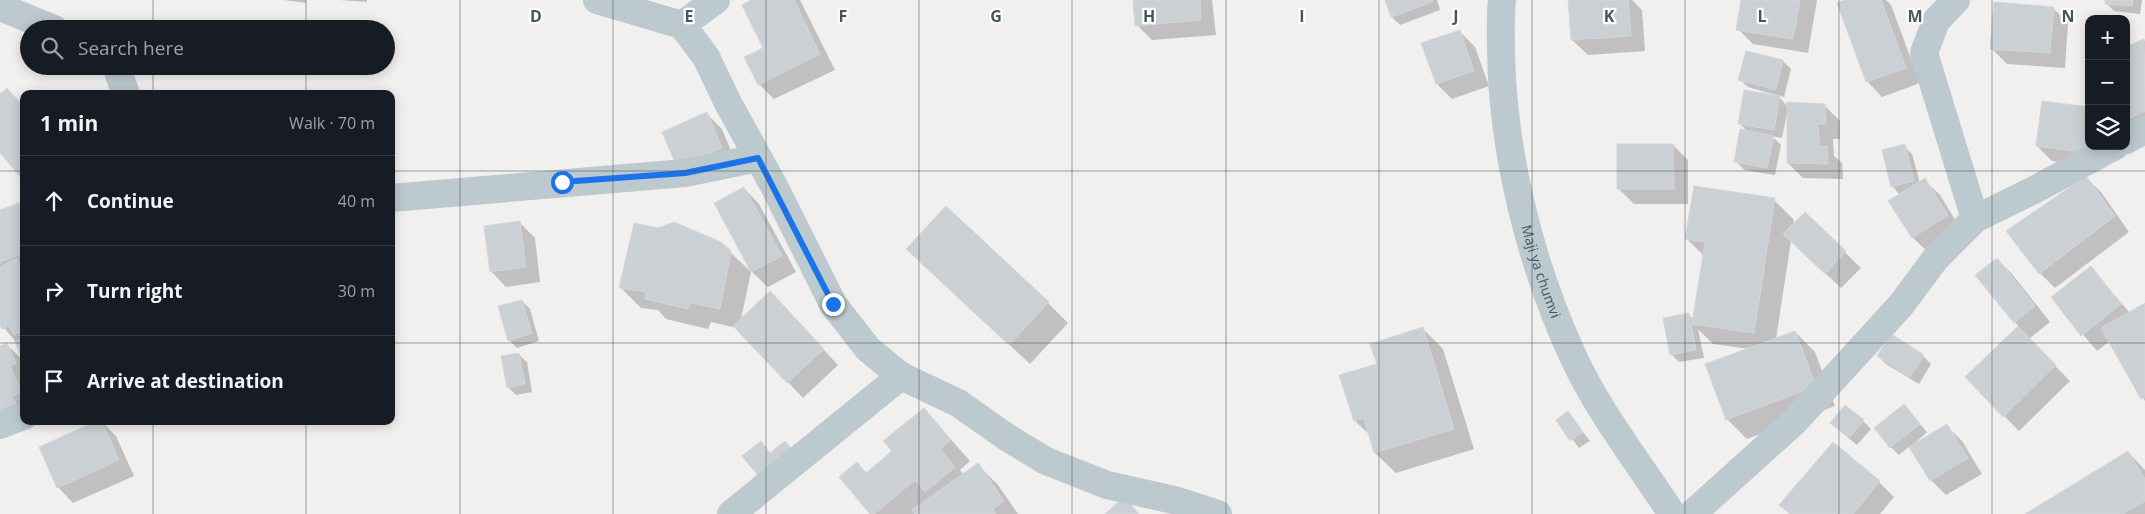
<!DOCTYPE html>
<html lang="en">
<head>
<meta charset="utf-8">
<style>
	:root { --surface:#171b24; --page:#242831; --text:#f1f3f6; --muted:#9ea1a6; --line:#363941 }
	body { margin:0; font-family:"Open Sans",sans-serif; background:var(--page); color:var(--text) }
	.controls { position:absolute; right:15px; top:15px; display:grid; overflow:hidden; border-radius:10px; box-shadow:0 2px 12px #0003 }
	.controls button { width:45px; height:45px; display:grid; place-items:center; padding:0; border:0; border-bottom:1px solid var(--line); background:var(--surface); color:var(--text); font:25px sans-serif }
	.stop { position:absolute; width:15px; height:15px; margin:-11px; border:4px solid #1a73e8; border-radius:50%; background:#fff }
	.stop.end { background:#1a73e8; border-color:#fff; box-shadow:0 1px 5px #0008 }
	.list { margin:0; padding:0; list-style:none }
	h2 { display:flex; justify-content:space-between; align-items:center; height:65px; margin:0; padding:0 20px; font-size:21px }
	h2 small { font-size:16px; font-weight:400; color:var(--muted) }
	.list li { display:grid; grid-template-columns:32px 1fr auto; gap:15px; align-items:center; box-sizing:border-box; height:90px; padding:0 20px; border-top:1px solid var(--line) }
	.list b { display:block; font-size:19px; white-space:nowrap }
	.list em { font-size:16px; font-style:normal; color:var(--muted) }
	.icon { flex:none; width:28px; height:28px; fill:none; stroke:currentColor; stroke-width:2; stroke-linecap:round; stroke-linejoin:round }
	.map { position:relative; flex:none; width:2145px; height:514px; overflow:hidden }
	.search { position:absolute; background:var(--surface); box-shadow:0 2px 12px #0003; left:20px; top:20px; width:375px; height:55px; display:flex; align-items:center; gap:12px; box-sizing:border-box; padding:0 18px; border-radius:28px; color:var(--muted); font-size:19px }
	.panel { position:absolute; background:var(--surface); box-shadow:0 2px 12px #0003; left:20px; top:90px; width:375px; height:335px; border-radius:10px }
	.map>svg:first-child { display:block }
	.shadow { fill:#0003 }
	.building { fill:#cbd0d4; stroke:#d3d6db }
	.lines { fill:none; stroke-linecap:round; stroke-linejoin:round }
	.minor { stroke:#bcc9cf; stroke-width:28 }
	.route { stroke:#1a73e8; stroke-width:6 }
	.grid { fill:none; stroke:#46565d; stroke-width:1; stroke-opacity:0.55 }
	.labels { text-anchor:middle; stroke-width:4.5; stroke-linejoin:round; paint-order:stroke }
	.street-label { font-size:14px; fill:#46565d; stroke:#fff }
	.grid-label { font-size:16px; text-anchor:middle; font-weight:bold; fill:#46565d; stroke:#fff; stroke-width:4.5; stroke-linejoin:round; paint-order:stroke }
</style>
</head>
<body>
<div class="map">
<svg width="2145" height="514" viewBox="0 0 2145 514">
	<rect width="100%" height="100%" fill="#f2efef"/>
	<path class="shadow" d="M284,0H306V3Z
		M339,0H367V2Z
		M754,0H800L835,70L774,99L759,84L764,48Z
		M1135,0H1212L1216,35L1152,40L1137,25Z
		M1386,0H1437L1440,10L1400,25L1392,17Z
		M1569,0H1632L1642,10L1645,51L1588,55L1572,40Z
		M1742,0H1817L1808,53L1753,44L1738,29Z
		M1849,0H1886L1891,5L1920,83L1882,97L1867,81Z
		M2106,0H2142L2140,14L2114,11L2106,3Z
		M2053,8L2068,23L2065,68L2007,64L1991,48Z
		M1459,31L1475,47L1489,86L1452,99L1437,84Z
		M2144,40L2145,41V133L2126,130V48Z
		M1747,52L1783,61L1791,69L1784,97L1777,95L1788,107L1824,105L1840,121V139H1833L1834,156L1842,163L1843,179L1803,178L1788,163V108L1782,138L1772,136L1781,145L1775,175L1744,170L1736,161L1748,132L1740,124L1776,95L1748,87L1739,79Z
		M7,90L24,106V179L0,151V96Z
		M2089,108V146L2103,168L2052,161L2037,146Z
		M707,114L722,129L736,163L694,182Z
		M1673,145L1688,160V204H1634L1619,189Z
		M1904,146L1912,154L1920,183L1924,180L1940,195L1962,231L1928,252L1912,237L1900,195L1893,187L1884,151Z
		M2085,177L2101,192L2129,232L2055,288L2040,273Z
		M744,188L759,204L796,272L768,287L752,272L715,204Z
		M1774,200L1794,220L1793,225L1805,213L1861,268L1841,288L1791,241L1776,339L1795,332L1815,352L1835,406L1747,439L1727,419L1749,349L1713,344L1698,329L1704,358L1679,362L1671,354L1689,315L1694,320L1704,256L1687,239Z
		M24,202V359L17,343L0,323V211Z
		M519,222L535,238L540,282L506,287L491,271Z
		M730,252L751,272L741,319L785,308L838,365L803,398L737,328L711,322L708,329L666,319L658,310L641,308L621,288Z
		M1997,259L2012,274L2050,322L2029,339L2070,381L2019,431L1967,378L2019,327L2015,322Z
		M2091,268L2130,313L2145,305V401L2110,341L2097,351L2052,298Z
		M928,269L1048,303L1068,323L1030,364Z
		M522,301L530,309L539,341L517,348L509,340Z
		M1423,329L1443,349L1474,449L1396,473L1375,453L1371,436L1355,421L1378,364Z
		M0,345L2,347L7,345L24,361V421L0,429Z
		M518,354L527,362L532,392L516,395L508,387Z
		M1878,356H1923L1931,364L1919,384L1886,364Z
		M1904,406L1927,432L1912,446L1947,426L1962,441L1982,474L1946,495L1931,480L1910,446L1899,455L1891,447Z
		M924,409L970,461L960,470L964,475L978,465L998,485L1018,514H871L857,464L867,473L893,451Z
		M1568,413L1590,441L1579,448L1558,420Z
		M101,421L116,436L134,476L73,503L58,487Z
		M1863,421L1871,429L1857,445L1840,431Z
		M2128,452L2145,470V514H2026Z
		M1879,482L1894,497L1880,514H1790L1781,505Z"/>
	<path class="building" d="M751,0H794L820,54L758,85L744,57L763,48L742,5Z
		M1133,0H1200L1201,20L1135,26Z
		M1385,0H1432L1433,2L1391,17Z
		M1568,0H1628L1631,36L1571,40Z
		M1741,0H1800L1793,39L1736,30Z
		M1845,0H1881L1906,68L1866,82L1837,3Z
		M2105,0H2133L2132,6L2105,4Z
		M1994,2L2054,7L2050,53L1990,49Z
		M1460,30L1474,71L1436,84L1421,43Z
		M2144,39L2145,111L2126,120V47Z
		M1746,51L1783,60L1776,90L1738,80Z
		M7,88L24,107L23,180L0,153V94Z
		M1744,90L1780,96L1774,130L1738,124Z
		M2042,101L2089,107L2088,153L2036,146Z
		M1787,102L1825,104L1826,124H1818L1820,147L1827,146L1828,164L1787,163Z
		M707,112L722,148L677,167L662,132Z
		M1740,129L1774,136L1767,168L1734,162Z
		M1617,144H1673L1674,189H1617Z
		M1905,144L1914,181L1891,187L1882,150Z
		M2086,176L2115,216L2039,274L2006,231Z
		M1925,178L1948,215L1912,238L1888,201Z
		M1694,186L1775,198L1754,333L1692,324L1705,242L1685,239Z
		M744,187L782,256L751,272L714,203Z
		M24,201V253L0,262V210Z
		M946,206L1049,302L1009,345L906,249Z
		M1805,212L1846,251L1825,274L1783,234Z
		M520,221L526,267L490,272L484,226Z
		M674,222L721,242L731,251L720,309L690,303L688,309L645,299L646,292L619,288L634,223L658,228Z
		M17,258L24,271V331L14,335L9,326L2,329L0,326V267Z
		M1997,258L2035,306L2014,323L1975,275Z
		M2091,266L2121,304L2081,336L2051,297Z
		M770,291L824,349L787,383L733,326Z
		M522,300L532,333L508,341L498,306Z
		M2145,303V397L2141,399L2101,328Z
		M1689,313L1696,350L1670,355L1663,318Z
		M2018,326L2056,365L2003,417L1965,377Z
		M1423,327L1454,429L1374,453L1364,418L1354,421L1339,375L1377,364L1370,344Z
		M1795,331L1816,386L1726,420L1705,364Z
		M1891,334L1924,355L1910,377L1877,356Z
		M24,338V363L15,342Z
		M7,343L16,363L10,366L22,392L12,396L17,405L0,413V346Z
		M519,353L525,384L507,388L501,356Z
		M1904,404L1920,424L1890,448L1874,428Z
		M1845,405L1864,420L1849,438L1830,423Z
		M924,408L951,440L940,449L955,467L925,492L915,480L874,514H870L839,477L857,462L866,473L892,451L883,441Z
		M1568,411L1583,432L1570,441L1556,420Z
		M97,421H102L119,460L57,488L39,447Z
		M1947,424L1968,458L1930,481L1909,447Z
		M761,441L770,453L785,441L797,456L764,483L742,456Z
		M1833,442L1880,481L1853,514H1790L1779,505Z
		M2128,451L2145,479V501L2123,514H2025Z
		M978,463L1004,501L993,509L996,514H915L912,510Z
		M1124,497L1139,514H1105Z"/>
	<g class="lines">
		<g class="minor">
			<path d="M597,0L682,25L706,57L728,103L775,188L833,304L868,349L901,376L958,403L1008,438L1046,461L1107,485L1178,501L1218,514"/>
			<path id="s1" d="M1502,0C1500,18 1501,35 1501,53C1503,154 1530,262 1572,354C1597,410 1639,463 1672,514"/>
			<path d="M1956,0L1936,21L1924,53L1975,219"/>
			<path d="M0,7L54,29"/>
			<path d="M682,25L716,0"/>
			<path d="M116,66L126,94"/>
			<path d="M2126,140L2145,130"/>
			<path d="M391,198L685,173L758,158"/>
			<path d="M0,425L24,416"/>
			<path d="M731,514L901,376"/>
			<path d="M1692,514L1794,422L1901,305L1936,258L1975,219L2036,189L2115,146"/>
		</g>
	</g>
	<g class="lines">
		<path class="route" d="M562,182L685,173L758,158L833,304"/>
	</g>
	<path class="grid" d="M153,0V29M306,0V29M460,0V514M613,0V514M766,0V514M919,0V514M1072,0V514M1226,0V514M1379,0V514M1532,0V514M1685,0V514M1839,0V514M1992,0V514M153,66V94M306,66V94M0,171H24M391,171H2145M0,343H24M391,343H2145M153,421V514M306,421V514"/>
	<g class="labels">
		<g class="street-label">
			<text dy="5" stroke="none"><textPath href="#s1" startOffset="276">Maji ya chumvi</textPath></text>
		</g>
	</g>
	<g class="grid-label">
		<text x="536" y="22">D</text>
		<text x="689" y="22">E</text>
		<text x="843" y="22">F</text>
		<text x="996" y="22">G</text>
		<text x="1149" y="22">H</text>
		<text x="1302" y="22">I</text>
		<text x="1456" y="22">J</text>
		<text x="1609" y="22">K</text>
		<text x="1762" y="22">L</text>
		<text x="1915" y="22">M</text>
		<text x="2068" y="22">N</text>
	</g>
</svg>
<div class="controls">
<button>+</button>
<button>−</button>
<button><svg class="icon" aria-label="layers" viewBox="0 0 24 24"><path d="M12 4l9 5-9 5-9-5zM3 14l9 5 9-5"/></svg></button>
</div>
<div class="stop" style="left:562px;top:182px"></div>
<div class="stop end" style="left:833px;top:304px"></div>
<div class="search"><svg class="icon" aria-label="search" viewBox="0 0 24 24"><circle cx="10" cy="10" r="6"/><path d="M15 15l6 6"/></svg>Search here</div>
<section class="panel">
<h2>1 min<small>Walk · 70 m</small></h2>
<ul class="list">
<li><svg class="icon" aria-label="ahead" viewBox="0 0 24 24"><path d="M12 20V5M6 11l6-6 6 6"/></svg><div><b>Continue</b></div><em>40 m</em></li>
<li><svg class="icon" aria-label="right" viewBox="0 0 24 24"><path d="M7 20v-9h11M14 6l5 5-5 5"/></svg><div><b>Turn right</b></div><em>30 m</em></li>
<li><svg class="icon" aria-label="arrive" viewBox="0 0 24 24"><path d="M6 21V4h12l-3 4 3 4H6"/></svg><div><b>Arrive at destination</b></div></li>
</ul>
</section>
</div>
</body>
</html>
